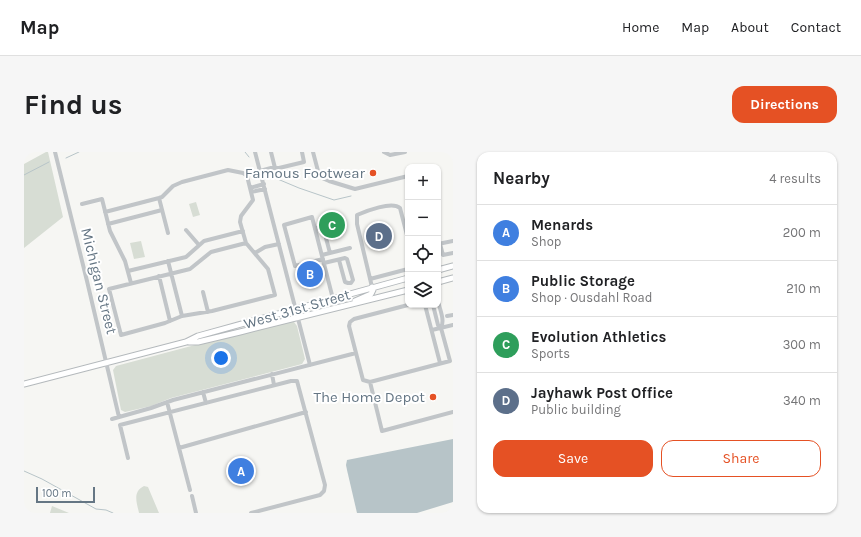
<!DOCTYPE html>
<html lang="en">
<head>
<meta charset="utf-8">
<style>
	:root { --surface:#fff; --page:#f6f6f6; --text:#202124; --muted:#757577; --line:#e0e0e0; --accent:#e55124 }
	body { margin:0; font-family:Karla,sans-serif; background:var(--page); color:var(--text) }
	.controls { position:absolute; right:12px; top:12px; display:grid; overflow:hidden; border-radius:8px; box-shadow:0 1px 3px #0004 }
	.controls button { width:36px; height:36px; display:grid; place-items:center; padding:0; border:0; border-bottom:1px solid var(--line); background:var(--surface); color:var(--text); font:20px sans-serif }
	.scale { position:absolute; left:12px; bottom:10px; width:59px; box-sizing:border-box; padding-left:4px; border:2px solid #657684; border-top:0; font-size:11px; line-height:14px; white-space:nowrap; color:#657684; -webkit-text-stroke:3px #fff; paint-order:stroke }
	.you { position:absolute; left:197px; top:206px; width:14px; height:14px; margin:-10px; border:3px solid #fff; border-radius:50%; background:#1a73e8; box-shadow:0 0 0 6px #1a73e833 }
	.badge { display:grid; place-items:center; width:26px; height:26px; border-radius:50%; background:var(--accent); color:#fff; font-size:13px; font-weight:700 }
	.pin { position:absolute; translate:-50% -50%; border:2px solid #fff; box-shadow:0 1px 4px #0006 }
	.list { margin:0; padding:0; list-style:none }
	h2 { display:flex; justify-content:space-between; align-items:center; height:52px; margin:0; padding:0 16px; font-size:17px }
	h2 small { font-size:13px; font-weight:400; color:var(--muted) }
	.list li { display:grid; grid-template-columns:26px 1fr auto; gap:12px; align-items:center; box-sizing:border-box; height:56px; padding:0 16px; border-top:1px solid var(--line) }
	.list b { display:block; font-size:15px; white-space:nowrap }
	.list p { margin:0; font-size:13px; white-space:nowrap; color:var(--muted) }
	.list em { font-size:13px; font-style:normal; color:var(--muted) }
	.actions { display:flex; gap:8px; padding:12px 16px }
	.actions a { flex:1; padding:9px 0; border:1px solid var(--accent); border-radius:12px; text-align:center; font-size:14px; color:var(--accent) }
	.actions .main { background:var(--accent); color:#fff }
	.icon { flex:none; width:22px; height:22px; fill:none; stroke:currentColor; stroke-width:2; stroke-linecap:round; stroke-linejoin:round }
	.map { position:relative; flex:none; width:429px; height:361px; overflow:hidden; border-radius:12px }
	header { display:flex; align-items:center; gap:24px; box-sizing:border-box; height:56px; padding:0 20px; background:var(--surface); border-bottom:1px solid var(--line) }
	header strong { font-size:19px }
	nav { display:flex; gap:22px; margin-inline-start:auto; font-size:14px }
	.intro { display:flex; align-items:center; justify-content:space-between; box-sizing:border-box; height:96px; padding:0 24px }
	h1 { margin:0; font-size:28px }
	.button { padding:10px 18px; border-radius:12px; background:var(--accent); color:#fff; font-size:14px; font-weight:700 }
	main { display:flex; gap:24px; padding:0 24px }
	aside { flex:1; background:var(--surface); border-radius:12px; box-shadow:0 1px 3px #0004 }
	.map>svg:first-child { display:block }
	.green { fill:#d7ddd4 }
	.water { fill:#b7c4c8 }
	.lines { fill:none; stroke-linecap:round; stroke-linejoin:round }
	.stream { stroke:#b7c4c8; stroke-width:1 }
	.major-casing { stroke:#b4b9bc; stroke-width:7 }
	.minor { stroke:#c1c5c8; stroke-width:4 }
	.major { stroke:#fff; stroke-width:5 }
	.poi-dot { fill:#e55124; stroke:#fff; stroke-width:1.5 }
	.labels { text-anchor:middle; stroke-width:4; stroke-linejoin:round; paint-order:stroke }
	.poi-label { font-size:15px; fill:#657684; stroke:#fff; text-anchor:end }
	.street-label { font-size:15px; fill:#657684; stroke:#fff }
</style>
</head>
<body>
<header>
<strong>Map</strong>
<nav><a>Home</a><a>Map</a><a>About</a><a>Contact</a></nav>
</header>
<div class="intro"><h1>Find us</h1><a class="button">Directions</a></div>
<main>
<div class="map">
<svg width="429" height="361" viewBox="0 0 429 361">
	<rect width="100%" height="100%" fill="#f6f6f3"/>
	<path class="green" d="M22,0H24L39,65L0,96V12Z
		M172,50L176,63L169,65L165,52Z
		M117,89L121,105L110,107L106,91Z
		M267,170H270L273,174L281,207L278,212L147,246L127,254L101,260L97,258L89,218L92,214L171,193Z
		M120,334L124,335L135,361H115C113,351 108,340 120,334Z
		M28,354L45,361H26Z"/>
	<path class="water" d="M429,287V350L393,361H333L323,318L322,313L323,308Z"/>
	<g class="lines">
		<path class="stream" d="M221,0L225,5
			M42,6L55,0
			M0,23L25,10
			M244,23L275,36L310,48L327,44
			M0,319L18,327L72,357L82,358L89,361"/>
		<defs>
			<path id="major" d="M414,118L429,114
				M414,130L429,126
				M331,149L347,142L349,138L348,135
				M165,190H174L216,180L384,138
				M0,232L162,190L174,184L384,126"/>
		</defs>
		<use href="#major" class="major-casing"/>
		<path class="minor" d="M31,0L63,129L95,265
			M231,0L286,213
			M247,0L251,16
			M289,0L294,19L298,26L305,29L331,37L384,24
			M360,0L366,3L381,0
			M236,19L247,16H255L280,10L278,0
			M226,36L240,32
			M227,40L241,37
			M135,46L144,81
			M58,52L78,47L86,79L101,109L107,131
			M81,60L135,46L138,45L149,34L158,30L204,18L219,21L223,24L229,48L217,64L216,70L222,91L244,117L251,143L188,159L158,164L141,171L97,183L85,137L166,117L187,100L222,91
			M84,72L138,58
			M291,77L299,75L306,101
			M162,78L175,93
			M414,92L429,89
			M416,92L419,103L429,101
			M231,101L241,95L255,92
			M298,103L326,96
			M299,107L271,114L260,73L288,65C295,92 302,120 309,147
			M144,109L158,164
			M300,111L321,106L323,107L329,128L327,131H324L321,130L315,108
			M104,119L162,105L180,89L219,79
			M135,124L146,169
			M346,127L384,117
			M348,135L333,72V63C342,59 368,49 376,56L384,87
			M179,140L184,160
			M414,149C416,158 421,168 417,176
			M384,153L330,167L326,170L325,174L339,228L346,230L426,209L417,176L414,173L409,153
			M401,153L416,211
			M423,164L429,163
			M408,178L429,173
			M248,222L250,233
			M346,230L358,279L429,260
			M179,240L182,251
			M143,250L166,338
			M88,267L127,256L149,248L332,201
			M155,296L282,260
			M104,306L96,273L267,229H273L301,333L300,339L296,343L227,361
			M168,344L172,361"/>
		<use href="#major" class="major"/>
	</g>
	<g class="poi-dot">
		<circle cx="349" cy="21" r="4"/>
		<circle cx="409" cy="245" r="4"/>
	</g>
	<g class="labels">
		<g class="poi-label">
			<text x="341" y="26">Famous Footwear</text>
			<text x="401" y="250">The Home Depot</text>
		</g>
		<g class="street-label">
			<text transform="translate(75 129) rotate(76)" y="5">Michigan Street</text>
			<text transform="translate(273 157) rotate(-16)" y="5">West 31st Street</text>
		</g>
	</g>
</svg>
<div class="controls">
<button>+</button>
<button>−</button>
<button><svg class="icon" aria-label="locate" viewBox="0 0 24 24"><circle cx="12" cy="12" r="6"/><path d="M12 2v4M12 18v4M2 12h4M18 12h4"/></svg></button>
<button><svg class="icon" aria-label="layers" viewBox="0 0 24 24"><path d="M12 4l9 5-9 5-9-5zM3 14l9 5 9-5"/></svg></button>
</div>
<div class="scale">100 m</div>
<div class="you"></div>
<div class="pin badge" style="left:217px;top:319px;background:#3f7fe0">A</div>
<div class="pin badge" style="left:286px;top:122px;background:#3f7fe0">B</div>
<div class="pin badge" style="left:308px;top:73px;background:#2e9e5b">C</div>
<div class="pin badge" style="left:355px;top:84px;background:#5c6f8a">D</div>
</div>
<aside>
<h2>Nearby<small>4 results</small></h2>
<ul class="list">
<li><span class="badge" style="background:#3f7fe0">A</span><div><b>Menards</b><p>Shop</p></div><em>200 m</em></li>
<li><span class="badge" style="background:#3f7fe0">B</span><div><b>Public Storage</b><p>Shop · Ousdahl Road</p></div><em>210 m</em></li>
<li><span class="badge" style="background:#2e9e5b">C</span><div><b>Evolution Athletics</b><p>Sports</p></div><em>300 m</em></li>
<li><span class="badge" style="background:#5c6f8a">D</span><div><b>Jayhawk Post Office</b><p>Public building</p></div><em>340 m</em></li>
</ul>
<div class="actions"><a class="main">Save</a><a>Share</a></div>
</aside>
</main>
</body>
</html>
